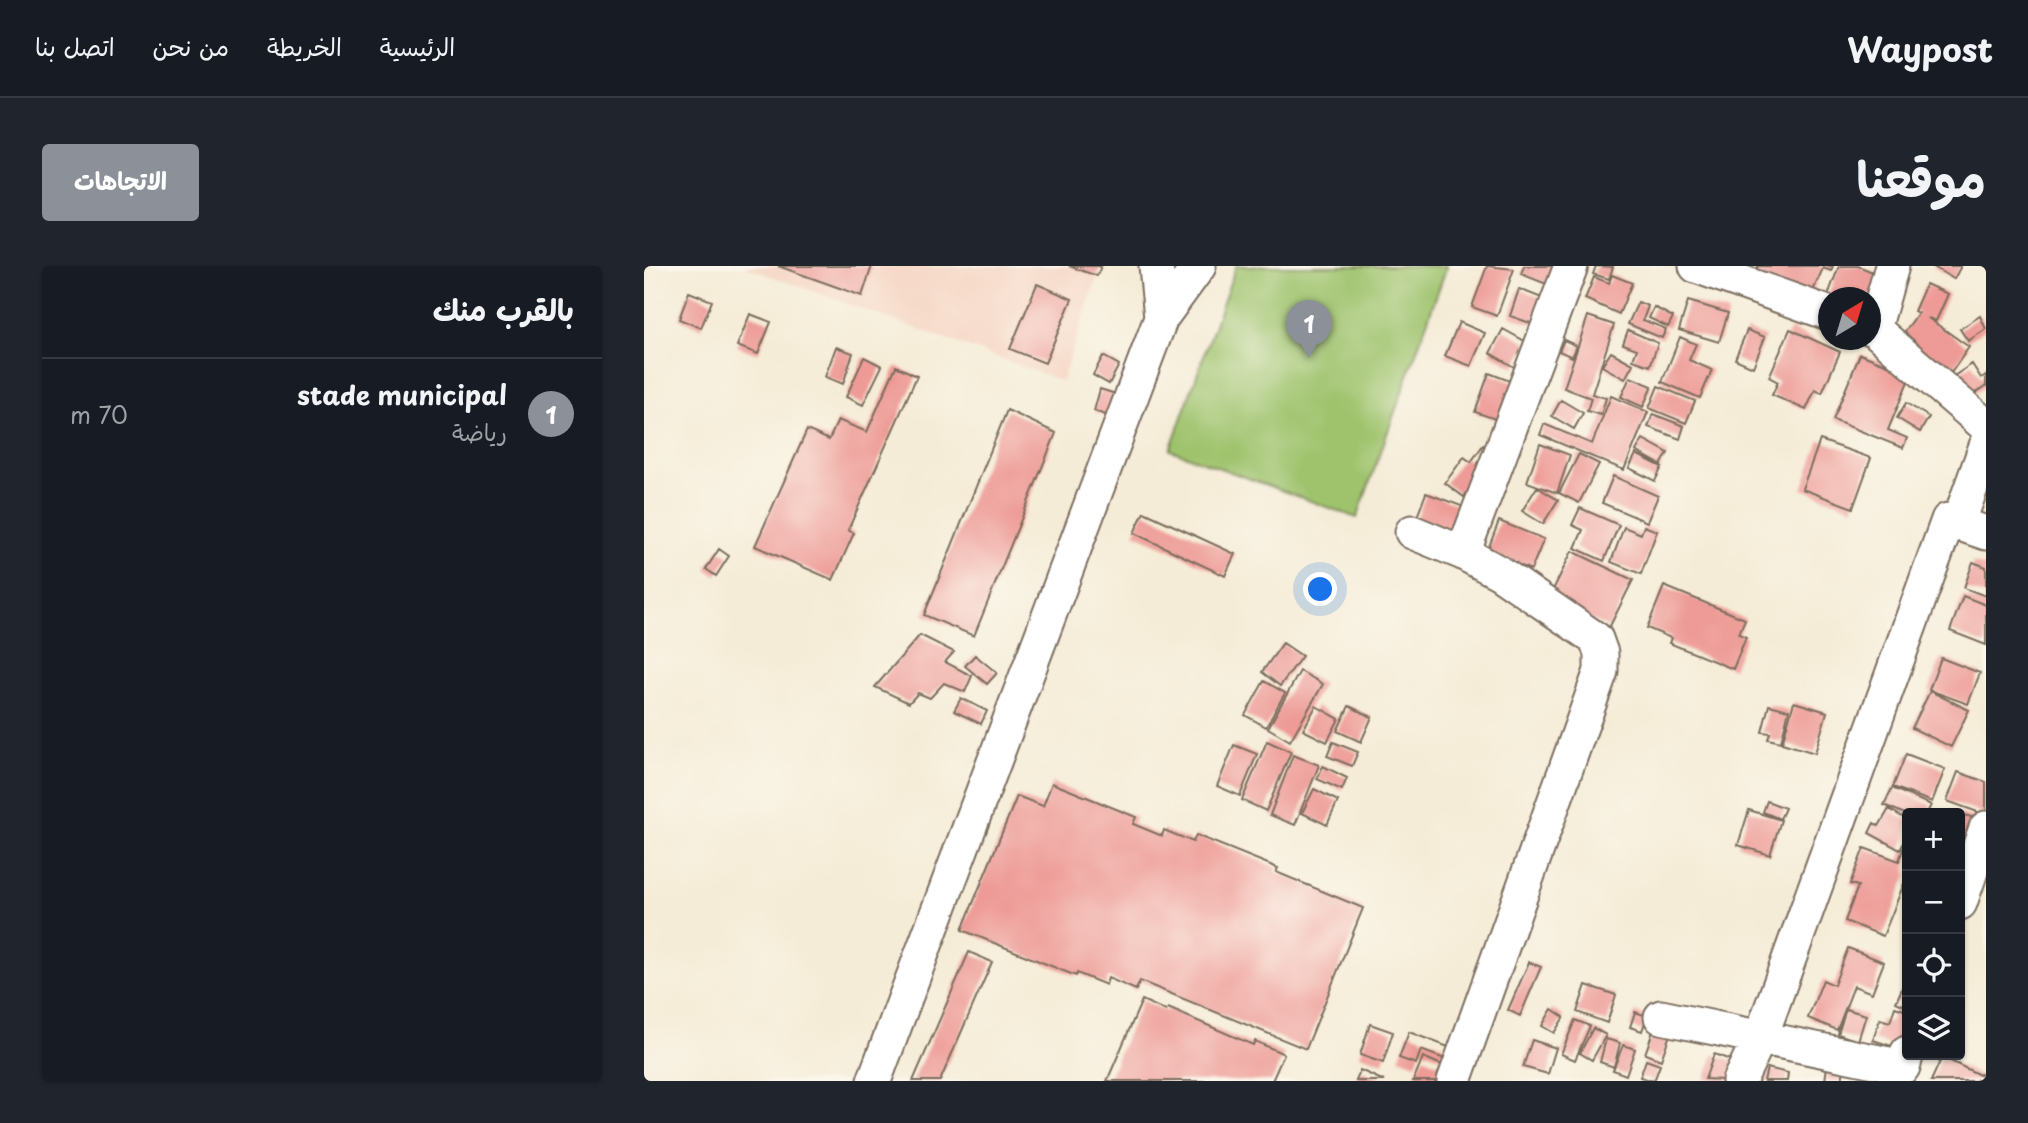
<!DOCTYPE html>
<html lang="ar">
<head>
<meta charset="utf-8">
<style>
	:root { --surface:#171b24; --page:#20242c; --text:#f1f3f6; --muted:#9ea1a6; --line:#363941; --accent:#8c9099 }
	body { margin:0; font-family:"Playpen Sans","Playpen Sans Arabic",sans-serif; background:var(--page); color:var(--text); direction:rtl }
	.controls { position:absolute; right:21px; bottom:21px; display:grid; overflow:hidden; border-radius:7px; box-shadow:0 2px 5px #0004 }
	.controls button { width:63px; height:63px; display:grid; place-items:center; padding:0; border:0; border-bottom:2px solid var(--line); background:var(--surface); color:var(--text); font:35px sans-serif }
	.compass { position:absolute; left:1174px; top:21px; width:63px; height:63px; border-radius:50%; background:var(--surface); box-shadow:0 2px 5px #0004; rotate:38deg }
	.you { position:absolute; left:677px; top:324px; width:24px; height:24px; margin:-18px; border:5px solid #fff; border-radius:50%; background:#1a73e8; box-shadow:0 0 0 10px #1a73e833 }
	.badge { display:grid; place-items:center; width:46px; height:46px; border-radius:50%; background:var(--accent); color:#fff; font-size:23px; font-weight:700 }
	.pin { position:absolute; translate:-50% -58px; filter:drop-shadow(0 2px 4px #0008) }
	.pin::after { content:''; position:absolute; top:37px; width:24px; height:21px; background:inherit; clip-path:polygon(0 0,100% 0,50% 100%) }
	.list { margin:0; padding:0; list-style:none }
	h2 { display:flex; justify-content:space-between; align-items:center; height:91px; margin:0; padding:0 28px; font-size:30px }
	h2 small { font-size:23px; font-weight:400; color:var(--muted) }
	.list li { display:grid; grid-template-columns:46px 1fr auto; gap:21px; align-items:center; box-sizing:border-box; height:112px; padding:0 28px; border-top:2px solid var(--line) }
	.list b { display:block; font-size:26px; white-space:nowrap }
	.list p { margin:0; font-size:23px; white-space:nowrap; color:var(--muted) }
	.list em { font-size:23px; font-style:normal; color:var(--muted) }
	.icon { flex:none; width:38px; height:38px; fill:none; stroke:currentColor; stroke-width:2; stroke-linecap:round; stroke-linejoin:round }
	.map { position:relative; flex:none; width:1342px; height:815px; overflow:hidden; direction:ltr; border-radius:7px }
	header { display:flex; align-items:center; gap:42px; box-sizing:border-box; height:98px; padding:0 35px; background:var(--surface); border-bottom:2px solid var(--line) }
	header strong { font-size:33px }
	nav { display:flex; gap:38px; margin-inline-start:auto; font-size:24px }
	.intro { display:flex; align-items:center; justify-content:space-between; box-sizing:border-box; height:168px; padding:0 42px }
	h1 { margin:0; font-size:49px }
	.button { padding:18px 32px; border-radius:7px; background:var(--accent); color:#fff; font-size:24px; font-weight:700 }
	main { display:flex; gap:42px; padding:0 42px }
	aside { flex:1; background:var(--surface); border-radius:7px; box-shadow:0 2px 5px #0004 }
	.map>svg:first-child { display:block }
	.built { fill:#f5d3c1 }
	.park { fill:#9fc36d; stroke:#6d7646; stroke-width:2 }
	.building { fill:#ee9b97 }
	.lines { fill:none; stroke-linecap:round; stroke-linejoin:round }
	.minor-casing { stroke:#7c6e5f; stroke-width:37 }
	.path { stroke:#7c6e5f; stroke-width:3.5; stroke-dasharray:2 5; stroke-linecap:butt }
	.minor { stroke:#fff; stroke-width:33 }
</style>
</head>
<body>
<header>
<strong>Waypost</strong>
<nav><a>الرئيسية</a><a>الخريطة</a><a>من نحن</a><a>اتصل بنا</a></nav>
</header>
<div class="intro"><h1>موقعنا</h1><a class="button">الاتجاهات</a></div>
<main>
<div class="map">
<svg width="1342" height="815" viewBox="0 0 1342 815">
	<rect width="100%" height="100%" fill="#fbf7ec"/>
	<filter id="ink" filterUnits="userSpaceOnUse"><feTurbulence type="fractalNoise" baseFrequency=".0143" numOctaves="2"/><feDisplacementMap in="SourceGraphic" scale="14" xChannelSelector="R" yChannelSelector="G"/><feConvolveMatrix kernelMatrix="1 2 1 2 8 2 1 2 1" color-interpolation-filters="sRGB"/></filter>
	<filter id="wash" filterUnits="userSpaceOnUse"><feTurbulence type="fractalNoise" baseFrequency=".00686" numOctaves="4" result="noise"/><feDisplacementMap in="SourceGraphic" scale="28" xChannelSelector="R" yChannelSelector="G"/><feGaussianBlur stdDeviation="1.57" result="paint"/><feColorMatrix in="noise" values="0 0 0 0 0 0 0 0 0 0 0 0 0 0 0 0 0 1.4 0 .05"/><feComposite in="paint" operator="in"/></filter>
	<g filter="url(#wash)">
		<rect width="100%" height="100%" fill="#f5ecd7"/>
		<path class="built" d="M99,0H457L418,115Z"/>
		<path class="park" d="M592,0H803L713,252L526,184Z"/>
		<g id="blocks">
			<path class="building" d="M134,0H228L218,30Z
				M425,0H457L453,10Z
				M843,0L870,3L853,50L828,41Z
				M880,0H912L905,19L877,8Z
				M952,0L969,1L965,13L949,8Z
				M1114,0H1189L1187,5L1179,2L1166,32L1110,8Z
				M1195,0H1214L1256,17L1226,32H1183Z
				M1288,0H1317L1310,13Z
				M968,9L988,17L975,48L941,33L950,11L965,17Z
				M393,18L428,33L401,97L366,83Z
				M1282,18L1304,28L1292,55L1284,52L1325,81L1307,107L1255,74L1274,47L1270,45Z
				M875,23L898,32L889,58L866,50Z
				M45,26L68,35L57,62L35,53Z
				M1044,35L1084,47L1075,76L1035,64Z
				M994,36L1004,40L999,54L1022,63L1018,72L984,58Z
				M1010,41L1029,51L1024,61L1005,52Z
				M106,48L127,56L114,88L93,80Z
				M944,50L970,59L948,128L962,132L957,149L943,145L947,132L920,122Z
				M1336,50L1342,63L1324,75L1316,63Z
				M815,56L841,67L827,100L801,90Z
				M859,63L884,77L870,101L846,87Z
				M1146,63L1196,86L1178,127L1171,124L1162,144L1128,129L1134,116L1125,111Z
				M984,64L1014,77L1006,100L989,94L993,83L979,78Z
				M1103,64L1121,71L1109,101L1091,93Z
				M1036,71L1052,78L1045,94L1068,104L1056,132L1018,116Z
				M920,74L933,80L928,91L915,85Z
				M192,81L209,87L199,118L181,111Z
				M967,86L989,98L981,113L958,100Z
				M1216,88L1267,108L1244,164L1263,172L1259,182L1189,154Z
				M459,90L475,99L465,118L449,109Z
				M220,91L238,100L219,139L202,131Z
				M1328,98L1337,112L1342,109V120L1324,132L1310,110Z
				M252,100L273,110L204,264L210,267L189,314L111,280L163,164L185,174L194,154L223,166Z
				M845,107L874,118L860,156L831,146Z
				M986,111L1008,120L999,141L977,131Z
				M1014,120L1051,135L1042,157L1005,142Z
				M456,123L481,131L474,153L450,145Z
				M967,130L1004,146L980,204L896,169L900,158L948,178Z
				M917,134L939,147L930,163L908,150Z
				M1262,137L1285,151L1276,166L1253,152Z
				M363,144L412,167L330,370L280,349Z
				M1009,148L1040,160L1036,173L1004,161Z
				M999,173L1024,187L1017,199L992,185Z
				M1176,174L1227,192L1209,242L1158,223Z
				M896,178L926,189L913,227L883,216Z
				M839,179L851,187L820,231L801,217L820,191L827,196Z
				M935,188L955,198L935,237L915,227Z
				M992,188L1018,201L1011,215L985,202Z
				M969,210L1014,230L1003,256L958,237Z
				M893,221L914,234L899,258L878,245Z
				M782,227L823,242L811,274L770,259Z
				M936,242L975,259L960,295L931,282L939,264L928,259Z
				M500,246L591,288L581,310L490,267Z
				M855,255L900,273L887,304L843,286Z
				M1000,260L1013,265L997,308L967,296L980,261L997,268Z
				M75,283L85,290L72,310L62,303Z
				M928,285L989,314L965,362L905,332Z
				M1329,296L1342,301V330L1320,322Z
				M1020,320L1101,353L1095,368L1102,371L1089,403L1025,377L1027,372L1003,362Z
				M1319,330L1342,339V379L1306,365Z
				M276,369L310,386L301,396L328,410L321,426L300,417L286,432L274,427L265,437L231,421Z
				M639,377L658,390L636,420L618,406Z
				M331,389L353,407L343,418L321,400Z
				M1297,392L1336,407L1324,438L1285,424Z
				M656,405L679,418L646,475L624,462Z
				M620,415L641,427L622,461L601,449Z
				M1286,425L1325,444L1307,481L1268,462Z
				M317,432L343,445L337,458L310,445Z
				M1150,436L1183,446L1171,487L1138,477Z
				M1125,439L1145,444L1137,476L1124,473L1126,467L1118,466Z
				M672,440L695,453L683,476L659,464Z
				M705,440L728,451L717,476L693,465Z
				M623,475L647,486L622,545L598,534Z
				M689,476L714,486L708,500L683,490Z
				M590,479L613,488L596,530L573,520Z
				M1262,488L1301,503L1288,536L1249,521Z
				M649,489L675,499L651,559L626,549Z
				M679,500L703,512L698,524L673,513Z
				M1314,506L1342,516V549L1303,535Z
				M408,517L492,551L489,558L518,570L520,564L549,576L552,569L634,602L632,606L719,642L662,783L496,715L492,724L464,712L462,719L433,707L432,710L318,664L373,530L399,540Z
				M1248,522L1287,539L1283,547L1263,549L1240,539Z
				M670,523L694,535L683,559L658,547Z
				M1123,535L1141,542L1136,553L1119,546Z
				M1245,543L1263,554V571L1256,584L1225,567L1230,557L1235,560Z
				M1105,544L1137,554L1126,589L1094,579Z
				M1316,548L1342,555L1337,591L1316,585Z
				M1220,582L1255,595L1259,583L1263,585V610L1239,670L1201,655L1214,620L1206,618Z
				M1204,682L1240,696L1228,727L1210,720L1193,764L1164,752L1179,714L1190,719Z
				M325,686L348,696L296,815H269Z
				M885,696L897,701L876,750L864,744Z
				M1263,711V741L1252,736Z
				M942,719L972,729L963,757L933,746Z
				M498,734L522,745L524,742L609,779L611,775L640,788L628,815H463Z
				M1251,741L1263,745V785L1229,774L1236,753L1246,756Z
				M908,743L920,751L910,767L898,760Z
				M1202,743L1222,749L1214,775L1194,768Z
				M991,746L1003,750L998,765L986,761Z
				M1014,751L1030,757L1017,794L1001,788Z
				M931,754L946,760L931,794L917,788Z
				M726,758L749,766L739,797L716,789Z
				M949,762L962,769L948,794L936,787Z
				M765,766L815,785L811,797L777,784L772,798L755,792Z
				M962,773L976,777L970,801L956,796Z
				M888,774L912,782L904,808L879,801Z
				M979,779L991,783L982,809L969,804Z
				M1070,788L1092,796L1097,815L1061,813Z
				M779,791L812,805L808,815H769Z
				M1298,791L1342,812V815H1287Z
				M1002,794L1016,799L1010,815L996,811Z
				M1183,800L1200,803L1198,815H1181Z
				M1123,802L1144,807L1143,815H1120Z
				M716,804L740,815H712Z"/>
		</g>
	</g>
	<g filter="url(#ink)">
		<use href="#blocks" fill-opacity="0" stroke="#7c6e5f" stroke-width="2"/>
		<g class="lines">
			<defs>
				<path id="minor" d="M512,0L517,52
					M1052,0L1184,47
					M1226,62L1230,63L1248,0
					M1230,63L1342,160
					M1314,258L1342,180
					M768,266L819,287L856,307L952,373L957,387V405L810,815
					M819,287L927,0
					M1316,637L1342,562
					M1017,751L1259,801L1263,787
					M230,815L517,52L555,0
					M1095,815L1119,765L1304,254L1342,267"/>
			</defs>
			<use href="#minor" class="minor-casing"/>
			<path class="path" d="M1333,815L1342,800"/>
			<use href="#minor" class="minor"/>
		</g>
	</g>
</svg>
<div class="controls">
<button>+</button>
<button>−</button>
<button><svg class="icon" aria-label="locate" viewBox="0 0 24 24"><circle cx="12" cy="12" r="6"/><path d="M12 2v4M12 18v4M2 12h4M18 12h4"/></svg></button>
<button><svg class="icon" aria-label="layers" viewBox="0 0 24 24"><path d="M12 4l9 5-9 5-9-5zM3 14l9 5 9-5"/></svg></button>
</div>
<svg class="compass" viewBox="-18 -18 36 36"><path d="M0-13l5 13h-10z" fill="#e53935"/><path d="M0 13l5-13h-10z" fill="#9ea1a6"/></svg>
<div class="you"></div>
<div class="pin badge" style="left:665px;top:92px">1</div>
</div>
<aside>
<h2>بالقرب منك<small></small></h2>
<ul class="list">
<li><span class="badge">1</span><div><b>stade municipal</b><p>رياضة</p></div><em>70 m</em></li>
</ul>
</aside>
</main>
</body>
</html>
